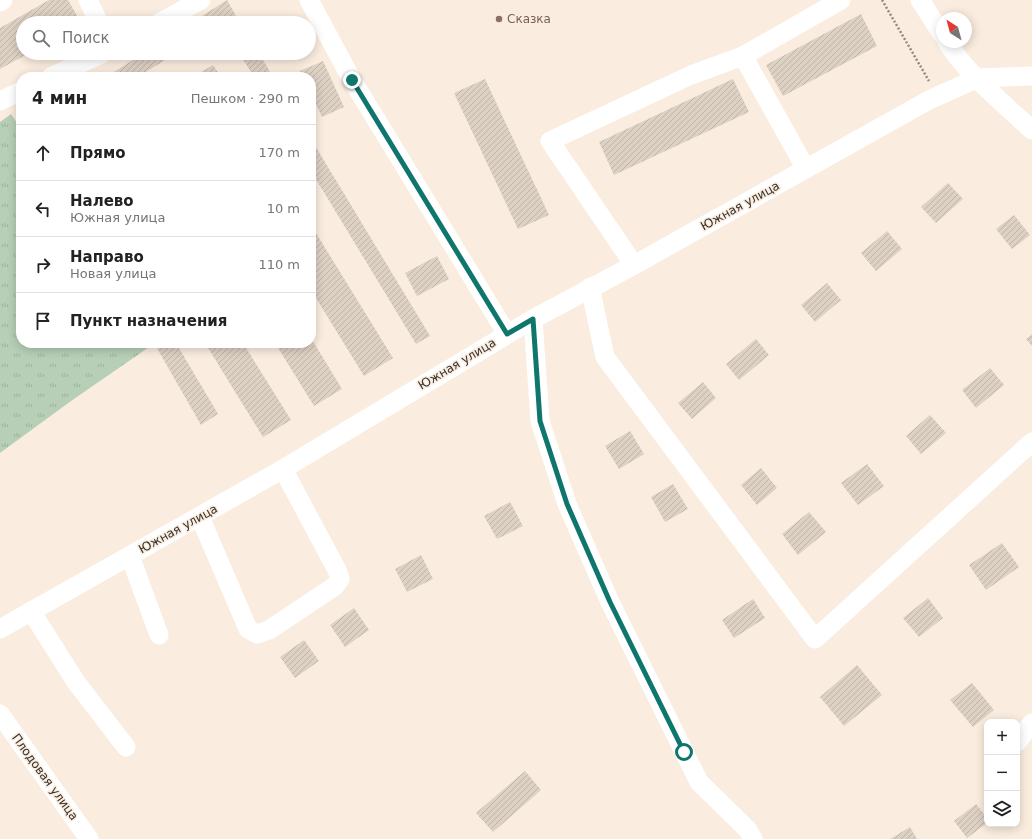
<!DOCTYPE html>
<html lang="ru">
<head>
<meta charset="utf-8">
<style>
	:root { --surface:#fff; --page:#f6f6f6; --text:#222; --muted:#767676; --line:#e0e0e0 }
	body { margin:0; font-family:"DejaVu Sans",sans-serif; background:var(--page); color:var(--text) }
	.controls { position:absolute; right:12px; bottom:12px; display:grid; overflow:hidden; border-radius:8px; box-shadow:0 2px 10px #0003 }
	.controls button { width:36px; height:36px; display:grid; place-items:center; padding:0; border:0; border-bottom:1px solid var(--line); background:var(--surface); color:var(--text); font:20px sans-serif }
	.compass { position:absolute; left:936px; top:12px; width:36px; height:36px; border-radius:50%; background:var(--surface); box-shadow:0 2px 10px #0003; rotate:324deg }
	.stop { position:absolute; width:12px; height:12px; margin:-9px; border:3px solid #0f766e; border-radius:50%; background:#fff }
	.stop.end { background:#0f766e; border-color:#fff; box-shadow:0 1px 4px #0008 }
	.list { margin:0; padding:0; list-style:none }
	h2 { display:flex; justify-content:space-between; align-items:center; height:52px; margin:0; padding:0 16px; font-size:17px }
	h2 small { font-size:13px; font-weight:400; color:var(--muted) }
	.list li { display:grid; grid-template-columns:26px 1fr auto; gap:12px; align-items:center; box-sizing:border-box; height:56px; padding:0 16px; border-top:1px solid var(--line) }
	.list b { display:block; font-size:15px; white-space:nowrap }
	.list p { margin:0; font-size:13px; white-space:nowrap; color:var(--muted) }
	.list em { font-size:13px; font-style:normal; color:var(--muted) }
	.icon { flex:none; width:22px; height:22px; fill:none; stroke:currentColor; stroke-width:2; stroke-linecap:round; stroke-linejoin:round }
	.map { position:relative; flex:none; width:1032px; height:839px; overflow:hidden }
	.search { position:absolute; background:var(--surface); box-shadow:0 2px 10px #0003; left:16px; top:16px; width:300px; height:44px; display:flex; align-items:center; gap:10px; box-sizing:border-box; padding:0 14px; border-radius:22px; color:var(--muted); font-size:15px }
	.panel { position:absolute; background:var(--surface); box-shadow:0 2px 10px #0003; left:16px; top:72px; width:300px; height:276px; border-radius:16px }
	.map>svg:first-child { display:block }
	.grass { fill:url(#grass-tufts) }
	.building { fill:url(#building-hatch) }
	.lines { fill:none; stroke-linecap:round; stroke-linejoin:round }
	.path { stroke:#928980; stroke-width:2.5; stroke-dasharray:2 2; stroke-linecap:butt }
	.minor { stroke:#fff; stroke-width:19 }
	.route { stroke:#0f766e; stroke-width:5 }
	.education-dot { fill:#8d6e63; stroke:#faeddf; stroke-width:1.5 }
	.labels { text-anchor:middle; stroke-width:3; stroke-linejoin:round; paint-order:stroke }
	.education-label { font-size:12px; fill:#785e54; stroke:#faeddf; text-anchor:start }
	.street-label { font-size:12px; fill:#35302b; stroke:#faeddf }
</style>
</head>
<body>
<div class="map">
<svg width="1032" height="839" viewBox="0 0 1032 839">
	<defs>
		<pattern id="grass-tufts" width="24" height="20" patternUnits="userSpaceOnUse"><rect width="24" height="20" fill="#b6cfb6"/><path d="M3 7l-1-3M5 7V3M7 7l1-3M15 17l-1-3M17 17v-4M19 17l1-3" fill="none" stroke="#9db29d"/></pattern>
		<pattern id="building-hatch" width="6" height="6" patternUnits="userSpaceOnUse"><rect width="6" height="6" fill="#ddd1c3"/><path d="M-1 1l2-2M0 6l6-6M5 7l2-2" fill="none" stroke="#beb4a8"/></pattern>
	</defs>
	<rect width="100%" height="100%" fill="#faeddf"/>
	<path class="grass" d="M11,114L21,129V343H155L71,401L0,453V122Z"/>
	<path class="building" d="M49,0H68L81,23H23V53H29L0,69V28Z
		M227,0L240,23H191Z
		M861,14L877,46L783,96L766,65Z
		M144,53H176L138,77H106Z
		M239,53H259L273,77H254Z
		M323,61L344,107L322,117L311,94V77H303L300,71Z
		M213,65L221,77H193Z
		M485,79L549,215L518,229L454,93Z
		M733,79L749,112L614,175L599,142Z
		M311,139L430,336L416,344L311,171Z
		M948,183L963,199L936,223L921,207Z
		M1014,215L1030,235L1012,249L996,229Z
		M311,225L393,358L364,376L311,290Z
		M887,231L902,249L876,271L861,253Z
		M437,256L449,279L417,296L405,273Z
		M827,283L841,300L815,322L801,305Z
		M1032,334V346L1026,339Z
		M311,338L342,389L314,406L275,343H311Z
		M756,339L769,355L739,380L726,364Z
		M154,343H176L218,414L201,425Z
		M205,343H243L291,420L263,437Z
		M990,368L1004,385L976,408L962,390Z
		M703,382L716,398L692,419L678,403Z
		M930,415L946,433L921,454L906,436Z
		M630,431L644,454L619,469L605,446Z
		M867,464L884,486L858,505L841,483Z
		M761,468L777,488L757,505L741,485Z
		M673,484L688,509L665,522L651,497Z
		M510,502L523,526L497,539L484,516Z
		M809,512L826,532L798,555L782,534Z
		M1002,543L1019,567L986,590L969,565Z
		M421,555L433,579L407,592L395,569Z
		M928,598L943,618L919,637L903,618Z
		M753,599L765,618L734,638L722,620Z
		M354,608L369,630L345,647L330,625Z
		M304,640L319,661L295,678L280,657Z
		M857,665L882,695L844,726L820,697Z
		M972,683L994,710L973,727L950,700Z
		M525,771L541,790L493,832L476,813Z
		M976,804L987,818V823L967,838L954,821Z
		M910,827L917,839H890Z"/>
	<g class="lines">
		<path class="path" d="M882,0L929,81"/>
		<path class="minor" d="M88,0L99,23
			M309,0L352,80L507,334
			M920,0L942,34
			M0,2L3,0
			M159,23L201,0
			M947,42C967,74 1004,104 1032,130
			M743,56L806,169
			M51,77L103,53
			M0,101L21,91
			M634,265L550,141L691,75L743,56L841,0
			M590,287L605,357L815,639L1032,442
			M533,319L540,421L567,504L610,602L699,782L748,830L753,839
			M200,517L248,629L257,634L269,630L335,586L340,579L337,570L283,469
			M130,556L159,635
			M31,611L76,682L126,747
			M0,629L283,469L533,319L634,265L929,100L978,78L1032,76
			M0,714L89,839
			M1017,742L1032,723"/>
	</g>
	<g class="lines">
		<path class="route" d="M352,80L507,334L533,319L540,421L567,504L610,602L684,752"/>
	</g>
	<circle class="education-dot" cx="499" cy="19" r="4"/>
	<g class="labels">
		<g class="education-label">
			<text x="507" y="23">Сказка</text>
		</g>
		<g class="street-label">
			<text transform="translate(740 206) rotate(-29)" y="4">Южная улица</text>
			<text transform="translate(457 364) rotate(-31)" y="4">Южная улица</text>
			<text transform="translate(178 529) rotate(-29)" y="4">Южная улица</text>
			<text transform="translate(45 777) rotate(54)" y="4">Плодовая улица</text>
		</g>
	</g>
</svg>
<div class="controls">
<button>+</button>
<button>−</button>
<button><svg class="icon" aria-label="layers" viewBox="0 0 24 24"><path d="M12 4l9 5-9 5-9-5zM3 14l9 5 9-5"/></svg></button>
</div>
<svg class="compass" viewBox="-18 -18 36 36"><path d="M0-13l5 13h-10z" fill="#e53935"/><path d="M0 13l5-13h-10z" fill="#767676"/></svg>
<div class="stop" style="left:684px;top:752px"></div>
<div class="stop end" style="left:352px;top:80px"></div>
<div class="search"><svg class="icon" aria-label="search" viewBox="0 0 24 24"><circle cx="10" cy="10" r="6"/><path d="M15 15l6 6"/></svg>Поиск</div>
<section class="panel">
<h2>4 мин<small>Пешком · 290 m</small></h2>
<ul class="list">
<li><svg class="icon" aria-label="ahead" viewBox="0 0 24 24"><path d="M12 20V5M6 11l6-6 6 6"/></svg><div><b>Прямо</b></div><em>170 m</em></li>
<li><svg class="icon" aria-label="left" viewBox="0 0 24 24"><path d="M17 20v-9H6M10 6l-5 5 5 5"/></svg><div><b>Налево</b><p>Южная улица</p></div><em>10 m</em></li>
<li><svg class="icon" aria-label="right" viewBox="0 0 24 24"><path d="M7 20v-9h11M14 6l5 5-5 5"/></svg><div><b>Направо</b><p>Новая улица</p></div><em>110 m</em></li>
<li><svg class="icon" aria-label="arrive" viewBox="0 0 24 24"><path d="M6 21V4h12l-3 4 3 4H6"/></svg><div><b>Пункт назначения</b></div></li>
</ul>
</section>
</div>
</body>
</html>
